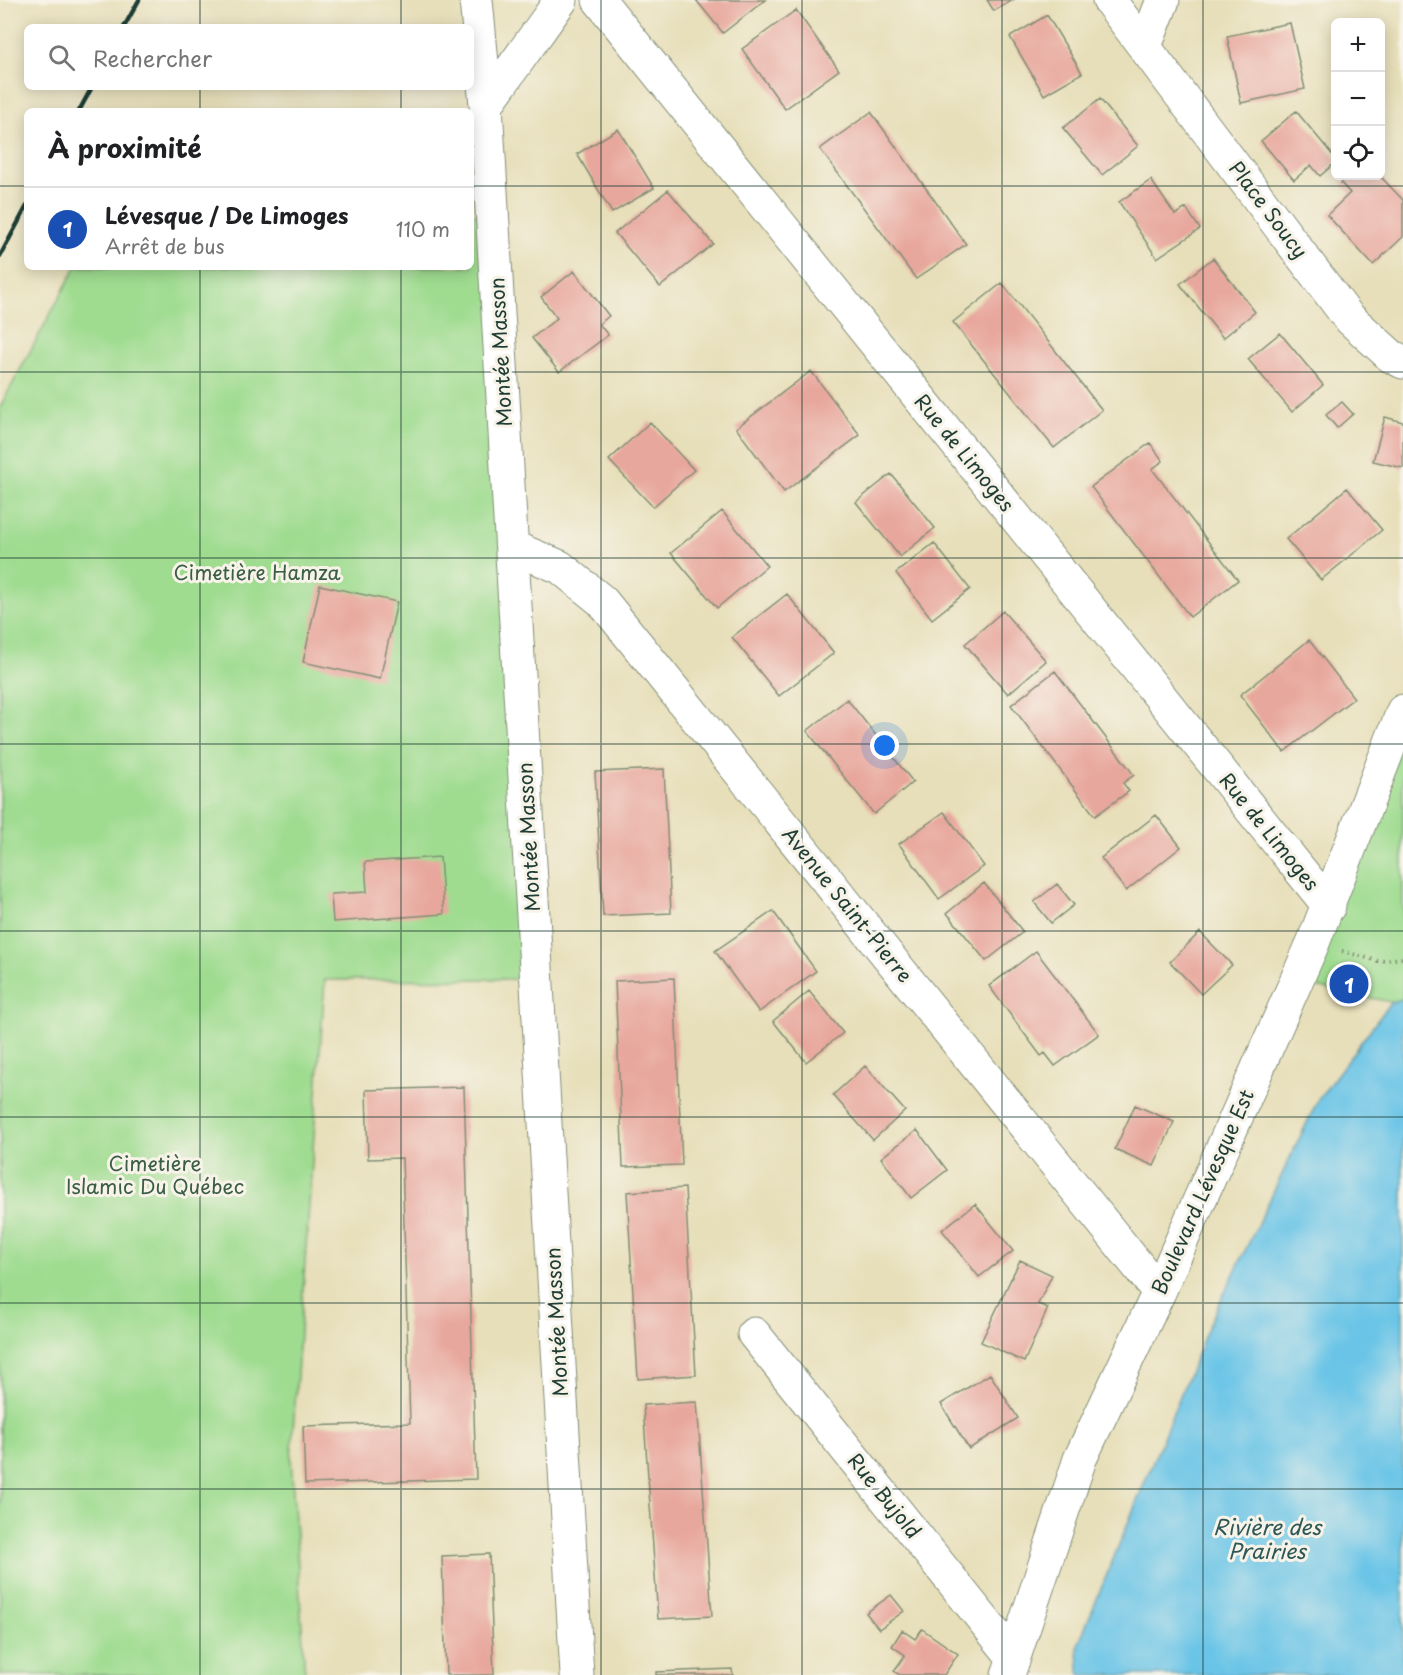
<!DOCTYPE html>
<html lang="fr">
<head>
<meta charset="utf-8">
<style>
	:root { --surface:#fff; --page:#f6f6f6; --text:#202124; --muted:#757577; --line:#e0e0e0; --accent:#b5179e }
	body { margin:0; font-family:"Playpen Sans",sans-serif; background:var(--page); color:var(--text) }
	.controls { position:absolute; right:18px; top:18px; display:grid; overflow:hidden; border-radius:9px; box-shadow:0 3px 15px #0003 }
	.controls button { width:54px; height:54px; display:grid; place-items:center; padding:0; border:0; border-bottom:2px solid var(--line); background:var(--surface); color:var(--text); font:30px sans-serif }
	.you { position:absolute; left:885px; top:746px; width:21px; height:21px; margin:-15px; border:4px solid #fff; border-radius:50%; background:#1a73e8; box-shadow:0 0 0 9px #1a73e833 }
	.badge { display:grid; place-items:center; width:39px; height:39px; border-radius:50%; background:var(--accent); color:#fff; font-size:20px; font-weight:700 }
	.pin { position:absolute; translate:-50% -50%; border:3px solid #fff; box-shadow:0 2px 6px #0006 }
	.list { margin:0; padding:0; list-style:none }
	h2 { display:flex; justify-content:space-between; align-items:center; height:78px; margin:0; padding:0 24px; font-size:26px }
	h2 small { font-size:20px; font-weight:400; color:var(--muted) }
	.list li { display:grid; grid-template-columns:39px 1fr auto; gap:18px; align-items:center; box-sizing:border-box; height:84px; padding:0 24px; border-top:2px solid var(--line) }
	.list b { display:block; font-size:22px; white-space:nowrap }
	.list p { margin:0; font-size:20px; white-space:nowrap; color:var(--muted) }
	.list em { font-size:20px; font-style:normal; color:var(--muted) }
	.icon { flex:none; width:33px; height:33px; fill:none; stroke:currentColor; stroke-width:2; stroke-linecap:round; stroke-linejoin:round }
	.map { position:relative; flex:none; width:1403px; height:1675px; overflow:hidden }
	.search { position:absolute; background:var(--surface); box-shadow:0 3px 15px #0003; left:24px; top:24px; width:450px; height:66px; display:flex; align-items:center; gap:15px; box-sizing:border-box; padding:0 21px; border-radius:9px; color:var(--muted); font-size:22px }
	.panel { position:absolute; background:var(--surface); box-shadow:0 3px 15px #0003; left:24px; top:108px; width:450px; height:162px; border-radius:9px }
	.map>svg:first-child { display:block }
	.green { fill:#9fdc90; stroke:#5f8c62; stroke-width:1.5 }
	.water { fill:#69c4e7; stroke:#44808e; stroke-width:1.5 }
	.building { fill:#e8a79d }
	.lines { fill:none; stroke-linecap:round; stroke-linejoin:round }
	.minor-casing { stroke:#838e76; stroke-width:35 }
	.path { stroke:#838e76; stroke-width:4; stroke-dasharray:1.5 4.5; stroke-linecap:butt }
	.minor { stroke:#fff; stroke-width:33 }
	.rail { stroke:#1f3d34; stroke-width:4.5 }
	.grid { fill:none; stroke:#1f3d34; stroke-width:1.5; stroke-opacity:0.55 }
	.labels { text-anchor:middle; stroke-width:6; stroke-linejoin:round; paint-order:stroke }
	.street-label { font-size:20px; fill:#1f3d34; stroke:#f7f3e8 }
	.park-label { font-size:20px; fill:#395d46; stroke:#f7f3e8 }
	.water-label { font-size:21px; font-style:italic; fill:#2e5858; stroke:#f7f3e8 }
</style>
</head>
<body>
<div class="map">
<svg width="1403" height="1675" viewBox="0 0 1403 1675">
	<rect width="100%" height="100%" fill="#f7f3e8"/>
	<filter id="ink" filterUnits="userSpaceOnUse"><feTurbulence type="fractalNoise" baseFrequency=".0167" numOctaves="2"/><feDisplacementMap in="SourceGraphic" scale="12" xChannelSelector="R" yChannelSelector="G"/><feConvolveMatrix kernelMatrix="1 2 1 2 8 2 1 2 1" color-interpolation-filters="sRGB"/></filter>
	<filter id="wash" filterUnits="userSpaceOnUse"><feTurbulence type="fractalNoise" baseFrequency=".008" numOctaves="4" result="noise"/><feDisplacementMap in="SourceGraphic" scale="24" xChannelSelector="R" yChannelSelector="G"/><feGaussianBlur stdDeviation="1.35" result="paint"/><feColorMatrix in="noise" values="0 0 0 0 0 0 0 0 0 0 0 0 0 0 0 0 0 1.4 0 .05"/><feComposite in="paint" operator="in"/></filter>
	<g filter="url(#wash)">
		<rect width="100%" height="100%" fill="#e7dfb9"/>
		<path class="green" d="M471,214L493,215L537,979L325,980L291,1459L305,1675H0V407L76,267H471Z
			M1403,711V999L1391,1002L1295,983Z"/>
		<path class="water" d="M1403,999V1675H1081L1079,1670L1078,1645L1209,1325L1318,1100L1391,1002Z"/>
		<g id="blocks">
			<path class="building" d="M696,0H765L723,33Z
				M987,0H1013L994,11Z
				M796,10L839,70L785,109L742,49Z
				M1047,15L1082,73L1044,95L1010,37Z
				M1290,23L1305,89L1241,103L1227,36Z
				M1100,99L1138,146L1102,175L1063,128Z
				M1296,111L1336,159V162L1320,176L1311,165L1294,180L1261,141Z
				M871,112L966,244L916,279L820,149Z
				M618,129L654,188L612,213L577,154Z
				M1350,176H1380L1403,200V237L1373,265L1327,215L1350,193L1341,183Z
				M1151,180L1175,215L1186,208L1200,229L1157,258L1119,202Z
				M668,190L713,244L660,287L615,233Z
				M1213,258L1255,312L1223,338L1180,284Z
				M574,271L609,316L599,324L608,335L559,372L532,338L557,318L541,297Z
				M1002,283L1102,410L1054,448L953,322Z
				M1280,333L1323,385L1292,412L1248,359Z
				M811,371L860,435L784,492L736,428Z
				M1342,402L1353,414L1337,428L1326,415Z
				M1385,417L1403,422V468L1373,461Z
				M650,422L694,470L653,507L609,460Z
				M1150,443L1163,461L1152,469L1238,580L1190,617L1091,487Z
				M891,474L935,528L900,557L856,502Z
				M1347,488L1382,530L1321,580L1286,539Z
				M722,511L767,566L717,608L671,553Z
				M934,543L970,589L932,619L896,573Z
				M320,585L397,602L380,679L303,662Z
				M787,594L834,653L779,696L732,637Z
				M1003,611L1046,661L1008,694L965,644Z
				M1309,640L1354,698L1284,752L1240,695Z
				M1055,671L1134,775L1123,783L1129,791L1095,816L1011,705Z
				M847,699L913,782L874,814L807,731Z
				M664,769L671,913L603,916L595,772Z
				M944,812L984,866L939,899L899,844Z
				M1156,815L1181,847L1126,891L1101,858Z
				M440,857L444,914L333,922L331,894L367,892L365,862Z
				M984,883L1023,932L986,961L947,913Z
				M1057,884L1074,905L1051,923L1034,902Z
				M773,911L816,971L759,1012L715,951Z
				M1200,932L1232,965L1201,994L1170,962Z
				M1036,951L1099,1034L1055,1066L1045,1053L1041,1056L989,986Z
				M674,978L682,1165L623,1167L615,981Z
				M809,991L843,1033L806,1062L773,1021Z
				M865,1066L905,1111L873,1140L833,1095Z
				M464,1087L476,1479L305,1484L303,1426L410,1423L402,1158L368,1159L366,1090Z
				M1135,1105L1174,1122L1154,1166L1115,1149Z
				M917,1130L947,1170L911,1198L881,1158Z
				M685,1188L696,1375L638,1379L627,1192Z
				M975,1204L1013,1251L979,1277L942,1230Z
				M1020,1260L1052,1275L1038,1304L1048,1308L1024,1362L981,1342Z
				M990,1374L1018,1418L969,1449L941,1404Z
				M697,1402L712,1616L658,1619L643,1405Z
				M489,1554L494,1675H446L442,1556Z
				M891,1595L904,1611L879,1629L866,1613Z
				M922,1629L958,1654L944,1675H900L894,1671L905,1655L892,1646L902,1630L915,1639Z
				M732,1669L733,1675H656V1672Z"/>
		</g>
	</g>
	<g filter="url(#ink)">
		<use href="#blocks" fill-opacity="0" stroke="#838e76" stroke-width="1.5"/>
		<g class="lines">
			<defs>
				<path id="minor" d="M476,0L486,105L577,1675
					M599,0L1329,906
					M1109,0L1348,317L1391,356L1403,362
					M1145,46L1163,0
					M486,105L561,0
					M512,547L560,567L602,601L1159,1292
					M754,1334L1014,1658
					M1008,1675L1080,1459L1159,1292L1313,943L1403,711"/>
			</defs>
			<use href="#minor" class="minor-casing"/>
			<path class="path" d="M1342,951L1378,961L1403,958"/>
			<use href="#minor" class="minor"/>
			<path class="rail" d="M124,27L139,0
				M79,111L92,87
				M0,256L27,206"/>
		</g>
	</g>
	<path class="grid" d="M200,0V27M401,0V27M601,0V1675M802,0V1675M1002,0V1675M1203,0V1675M200,87V111M401,87V111M0,186H27M471,186H1403M200,267V1675M401,267V1675M0,372H1403M0,558H1403M0,744H1403M0,931H1403M0,1117H1403M0,1303H1403M0,1489H1403"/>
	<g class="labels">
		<g class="street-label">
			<text transform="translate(1268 210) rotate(53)" y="7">Place Soucy</text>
			<text transform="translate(501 352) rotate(-93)" y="7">Montée Masson</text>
			<text transform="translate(964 453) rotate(51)" y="7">Rue de Limoges</text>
			<text transform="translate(1269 832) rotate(51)" y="7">Rue de Limoges</text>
			<text transform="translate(529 837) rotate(-93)" y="7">Montée Masson</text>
			<text transform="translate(847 905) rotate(51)" y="7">Avenue Saint-Pierre</text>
			<text transform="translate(1203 1192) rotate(-66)" y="7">Boulevard Lévesque Est</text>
			<text transform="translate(557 1322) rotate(-93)" y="7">Montée Masson</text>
			<text transform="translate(884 1496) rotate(51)" y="7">Rue Bujold</text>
		</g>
		<g class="park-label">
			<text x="257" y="580">Cimetière Hamza</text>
			<text x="155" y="1171">Cimetière<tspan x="155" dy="23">Islamic Du Québec</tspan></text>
		</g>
		<g class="water-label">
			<text x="1267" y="1535">Rivière des<tspan x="1267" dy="24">Prairies</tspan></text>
		</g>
	</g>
</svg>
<div class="controls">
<button>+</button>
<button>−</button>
<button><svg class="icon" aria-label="locate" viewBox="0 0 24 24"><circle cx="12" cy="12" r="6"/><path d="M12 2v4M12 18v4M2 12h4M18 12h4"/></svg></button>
</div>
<div class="you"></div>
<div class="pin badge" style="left:1349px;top:984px;background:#1a4fb4">1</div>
<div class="search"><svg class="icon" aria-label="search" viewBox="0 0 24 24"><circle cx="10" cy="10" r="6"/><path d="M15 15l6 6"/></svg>Rechercher</div>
<section class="panel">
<h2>À proximité<small></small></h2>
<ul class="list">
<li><span class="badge" style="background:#1a4fb4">1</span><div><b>Lévesque / De Limoges</b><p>Arrêt de bus</p></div><em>110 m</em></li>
</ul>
</section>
</div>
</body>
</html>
